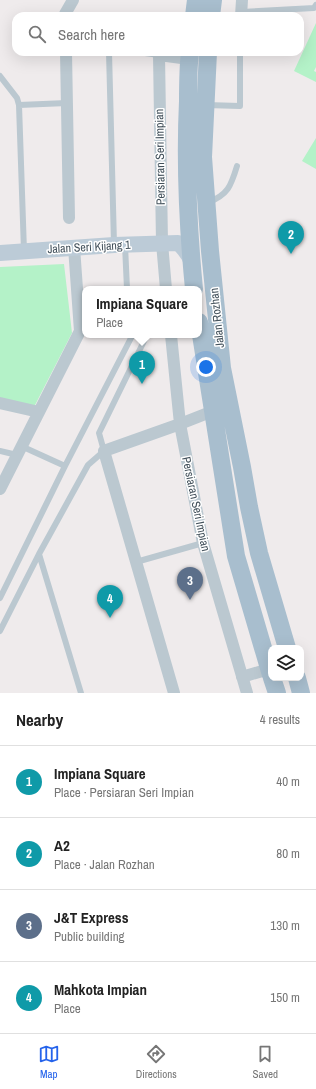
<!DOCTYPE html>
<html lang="en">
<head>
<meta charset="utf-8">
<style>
	:root { --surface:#fff; --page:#f2f2f2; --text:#222; --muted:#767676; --line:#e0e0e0; --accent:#2563eb }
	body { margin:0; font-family:"Archivo Narrow",sans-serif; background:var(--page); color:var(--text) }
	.controls { position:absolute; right:12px; bottom:12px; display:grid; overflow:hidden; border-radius:8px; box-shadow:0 4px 16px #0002 }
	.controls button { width:36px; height:36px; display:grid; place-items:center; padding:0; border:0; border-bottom:1px solid var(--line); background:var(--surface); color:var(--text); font:20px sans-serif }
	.you { position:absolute; left:206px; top:367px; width:14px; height:14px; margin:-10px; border:3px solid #fff; border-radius:50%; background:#1a73e8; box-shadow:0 0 0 6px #1a73e833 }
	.badge { display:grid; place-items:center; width:26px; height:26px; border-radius:50%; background:var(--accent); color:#fff; font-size:13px; font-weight:700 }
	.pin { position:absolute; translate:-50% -33px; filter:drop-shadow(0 1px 2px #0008) }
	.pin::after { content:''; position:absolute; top:21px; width:14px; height:12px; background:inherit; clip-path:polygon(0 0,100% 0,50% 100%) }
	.popup { position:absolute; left:82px; top:286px; width:120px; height:52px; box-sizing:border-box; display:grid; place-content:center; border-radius:8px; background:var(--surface); filter:drop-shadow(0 1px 3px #0005); font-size:13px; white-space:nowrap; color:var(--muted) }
	.popup b { font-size:15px; color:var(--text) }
	.popup::after { content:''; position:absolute; left:50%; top:100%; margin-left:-8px; border:8px solid transparent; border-top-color:var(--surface) }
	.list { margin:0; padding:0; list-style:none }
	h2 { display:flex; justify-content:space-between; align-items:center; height:52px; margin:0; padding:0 16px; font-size:17px }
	h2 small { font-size:13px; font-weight:400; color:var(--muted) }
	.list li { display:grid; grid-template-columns:26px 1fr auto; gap:12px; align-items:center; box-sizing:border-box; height:72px; padding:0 16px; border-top:1px solid var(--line) }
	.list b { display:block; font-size:15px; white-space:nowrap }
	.list p { margin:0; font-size:13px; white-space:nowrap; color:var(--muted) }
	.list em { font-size:13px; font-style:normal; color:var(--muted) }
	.icon { flex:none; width:22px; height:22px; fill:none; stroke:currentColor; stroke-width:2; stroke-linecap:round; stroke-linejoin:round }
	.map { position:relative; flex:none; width:316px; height:693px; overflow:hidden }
	.search { position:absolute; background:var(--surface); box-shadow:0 4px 16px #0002; left:12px; right:12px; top:12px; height:44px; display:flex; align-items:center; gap:10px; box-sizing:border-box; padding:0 14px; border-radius:12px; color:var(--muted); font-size:15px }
	.sheet { height:340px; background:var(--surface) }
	nav { display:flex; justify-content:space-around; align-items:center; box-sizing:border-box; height:56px; border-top:1px solid var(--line); background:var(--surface); font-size:11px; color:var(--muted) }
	nav a { display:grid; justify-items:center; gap:2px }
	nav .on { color:var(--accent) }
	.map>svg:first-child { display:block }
	.green { fill:#b4f2c8 }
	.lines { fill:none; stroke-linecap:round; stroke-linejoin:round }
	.lane { stroke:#bbc8d0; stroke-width:6 }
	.street { stroke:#bbc8d0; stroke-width:12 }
	.secondary { stroke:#bccbd7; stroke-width:16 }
	.primary { stroke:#a8bece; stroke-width:18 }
	.labels { text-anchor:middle; stroke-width:3; stroke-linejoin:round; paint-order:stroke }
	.street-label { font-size:12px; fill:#43515b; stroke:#fff }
</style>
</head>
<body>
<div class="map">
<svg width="316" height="693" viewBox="0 0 316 693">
	<rect width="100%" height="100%" fill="#efebec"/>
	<path class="green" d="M316,23V67L314,71L316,72V82L294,71Z
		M316,138V169L302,161Z
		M64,264L72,333L34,407L0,399V267Z"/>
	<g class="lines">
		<path class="lane" d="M242,12L314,8L316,5
			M109,52L114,244
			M138,52L159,55
			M0,76L17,98L19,105L24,251
			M19,105L67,103
			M206,105L240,106V52
			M207,203C228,195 231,186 237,166
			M125,245L127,289
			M21,446L65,466
			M0,451L17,455
			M39,554L81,693
			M136,562L203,543
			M0,598L65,466L131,338V335
			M0,631L39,554L88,465L104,451L99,433L147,335"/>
		<path class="street" d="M65,16V14L73,0
			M241,16L242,0
			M66,52L69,218
			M166,289L162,243L159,55L189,59
			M171,335L180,424L203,543L247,693
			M0,403L39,412
			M0,489L80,331L74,247
			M242,677L269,669
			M174,693L104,451L180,424L213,411"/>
		<path class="secondary" d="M0,253L114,245L178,243C185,249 189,254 192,263"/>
		<path class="primary" d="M194,16L196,0
			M211,16L213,0
			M190,52C188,68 188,84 188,101C185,163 188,227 194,289
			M208,52L203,157L210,251L222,368L242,467L249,507L259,553L287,648
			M199,322L236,556L271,675
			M272,678L277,693
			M297,678L301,693"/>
	</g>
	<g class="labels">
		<g class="street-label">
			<text transform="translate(160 157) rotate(-91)" y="4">Persiaran Seri Impian</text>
			<text transform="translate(89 247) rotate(-3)" y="4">Jalan Seri Kijang 1</text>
			<text transform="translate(217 318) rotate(-96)" y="4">Jalan Rozhan</text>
			<text transform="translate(196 504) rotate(78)" y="4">Persiaran Seri Impian</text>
		</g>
	</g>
</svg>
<div class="controls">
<button><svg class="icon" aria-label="layers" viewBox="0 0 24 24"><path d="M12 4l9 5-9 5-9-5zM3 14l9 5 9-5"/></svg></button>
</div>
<div class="you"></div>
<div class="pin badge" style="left:142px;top:384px;background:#0f9aa8">1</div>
<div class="popup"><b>Impiana Square</b>Place</div>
<div class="pin badge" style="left:291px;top:254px;background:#0f9aa8">2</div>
<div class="pin badge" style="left:190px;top:600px;background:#5c6f8a">3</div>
<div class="pin badge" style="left:110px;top:618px;background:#0f9aa8">4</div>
<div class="search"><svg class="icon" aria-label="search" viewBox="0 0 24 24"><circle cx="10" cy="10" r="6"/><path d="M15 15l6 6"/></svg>Search here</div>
</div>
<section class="sheet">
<h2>Nearby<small>4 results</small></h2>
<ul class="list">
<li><span class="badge" style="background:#0f9aa8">1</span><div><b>Impiana Square</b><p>Place · Persiaran Seri Impian</p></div><em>40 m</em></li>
<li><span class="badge" style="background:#0f9aa8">2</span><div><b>A2</b><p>Place · Jalan Rozhan</p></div><em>80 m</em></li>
<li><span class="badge" style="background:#5c6f8a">3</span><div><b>J&amp;T Express</b><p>Public building</p></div><em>130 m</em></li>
<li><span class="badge" style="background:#0f9aa8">4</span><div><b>Mahkota Impian</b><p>Place</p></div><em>150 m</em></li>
</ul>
</section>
<nav>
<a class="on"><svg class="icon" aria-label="map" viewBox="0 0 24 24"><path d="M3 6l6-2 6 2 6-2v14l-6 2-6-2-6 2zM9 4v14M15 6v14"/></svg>Map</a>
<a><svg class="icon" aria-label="directions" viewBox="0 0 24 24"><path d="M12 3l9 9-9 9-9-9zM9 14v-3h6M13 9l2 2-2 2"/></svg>Directions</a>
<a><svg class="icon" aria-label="saved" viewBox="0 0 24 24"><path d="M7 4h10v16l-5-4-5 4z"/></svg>Saved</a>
</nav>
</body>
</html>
